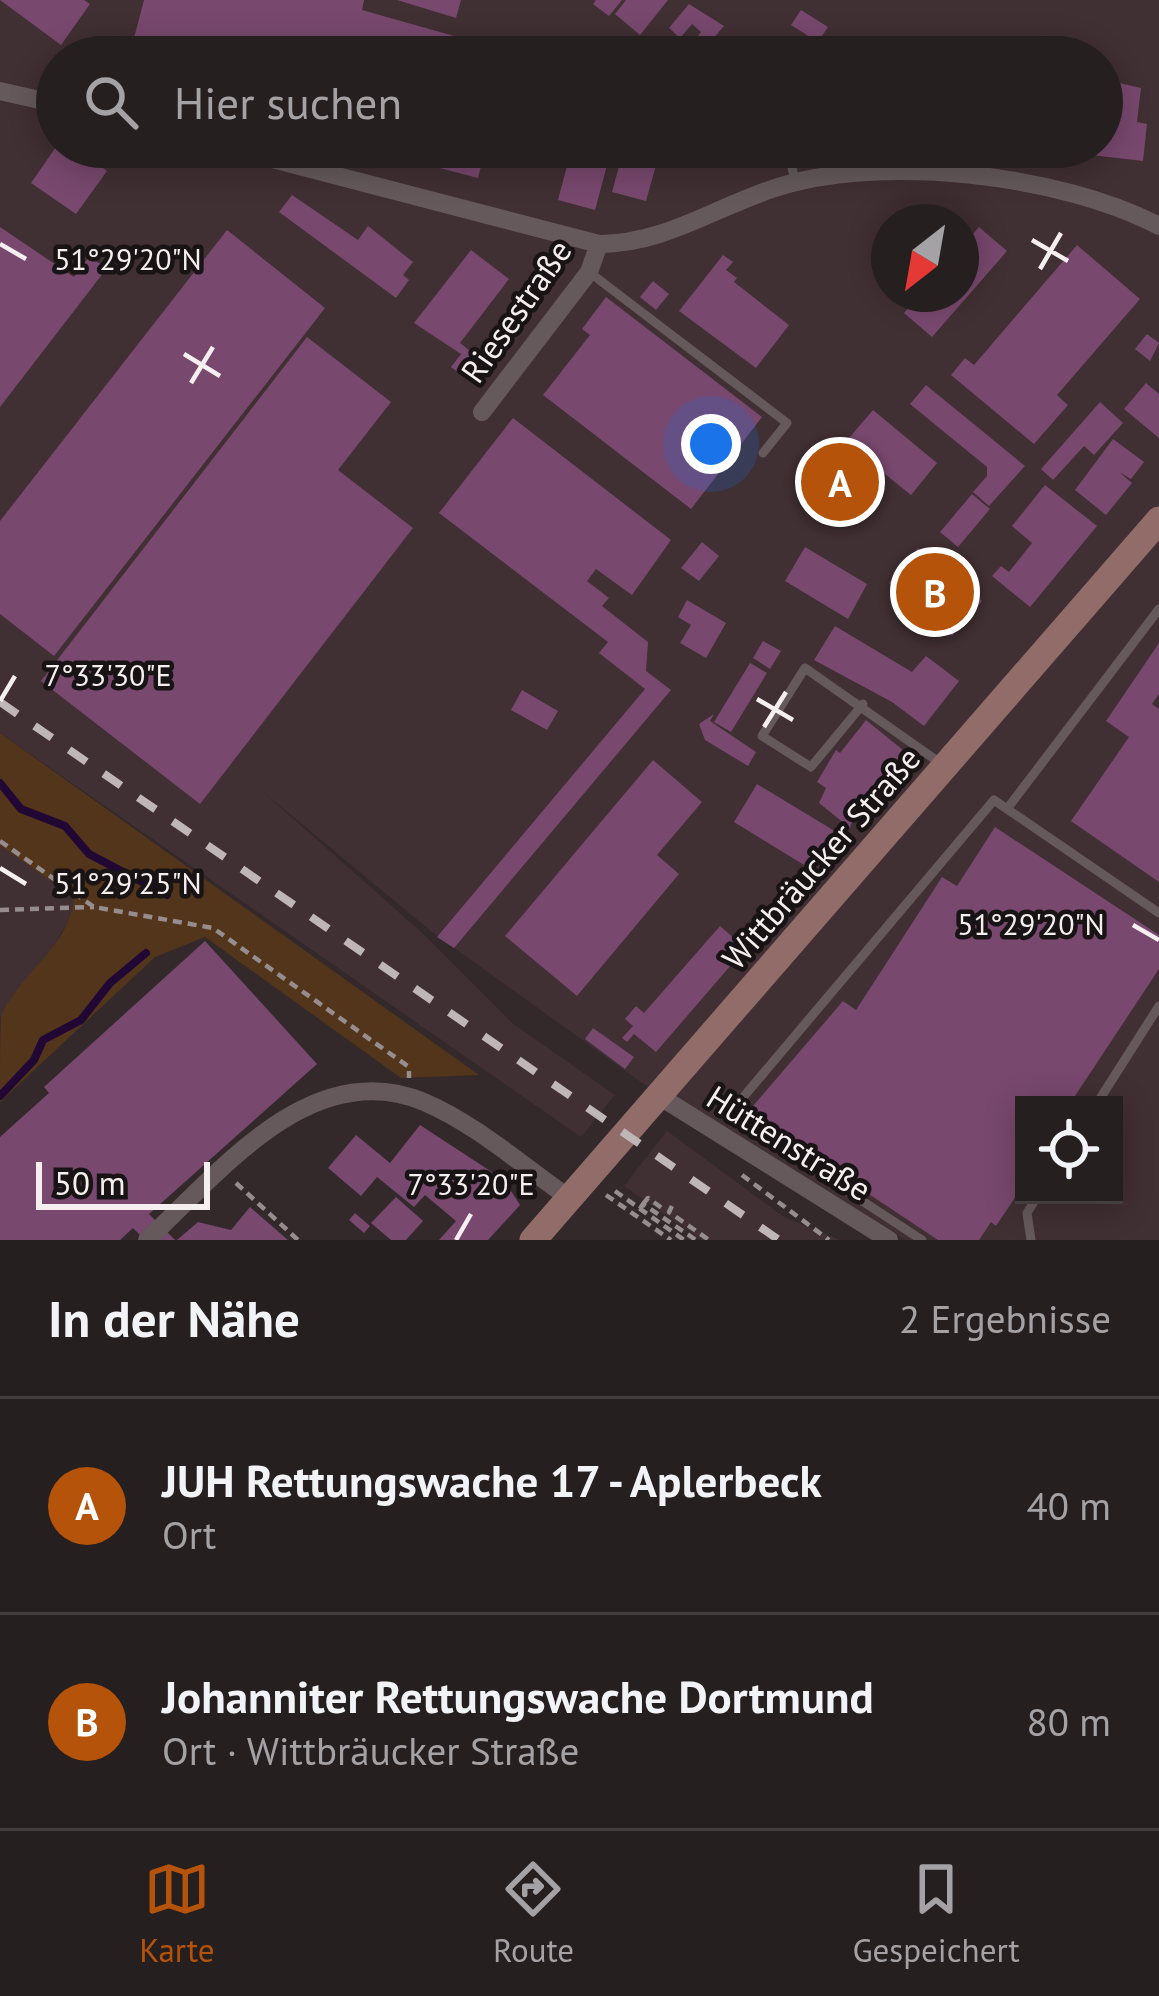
<!DOCTYPE html>
<html lang="de">
<head>
<meta charset="utf-8">
<style>
	:root { --surface:#261f20; --page:#2e2729; --text:#f1f3f6; --muted:#a4a2a5; --line:#423d3e; --accent:#b45309 }
	body { margin:0; font-family:"PT Sans",sans-serif; background:var(--page); color:var(--text) }
	.controls { position:absolute; right:36px; bottom:36px; display:grid; overflow:hidden; border-radius:0px; box-shadow:0 6px 30px #0003 }
	.controls button { width:108px; height:108px; display:grid; place-items:center; padding:0; border:0; border-bottom:3px solid var(--line); background:var(--surface); color:var(--text); font:60px sans-serif }
	.compass { position:absolute; left:871px; top:204px; width:108px; height:108px; border-radius:50%; background:var(--surface); box-shadow:0 6px 30px #0003; rotate:211deg }
	.scale { position:absolute; left:36px; bottom:30px; width:174px; box-sizing:border-box; padding-left:12px; border:6px solid #f6eff0; border-top:0; font-size:33px; line-height:42px; white-space:nowrap; color:#f6eff0; -webkit-text-stroke:9px #181314; paint-order:stroke }
	.you { position:absolute; left:711px; top:444px; width:42px; height:42px; margin:-30px; border:9px solid #fff; border-radius:50%; background:#1a73e8; box-shadow:0 0 0 18px #1a73e833 }
	.badge { display:grid; place-items:center; width:78px; height:78px; border-radius:50%; background:var(--accent); color:#fff; font-size:39px; font-weight:700 }
	.pin { position:absolute; translate:-50% -50%; border:6px solid #fff; box-shadow:0 3px 12px #0006 }
	.list { margin:0; padding:0; list-style:none }
	h2 { display:flex; justify-content:space-between; align-items:center; height:156px; margin:0; padding:0 48px; font-size:51px }
	h2 small { font-size:39px; font-weight:400; color:var(--muted) }
	.list li { display:grid; grid-template-columns:78px 1fr auto; gap:36px; align-items:center; box-sizing:border-box; height:216px; padding:0 48px; border-top:3px solid var(--line) }
	.list b { display:block; font-size:45px; white-space:nowrap }
	.list p { margin:0; font-size:39px; white-space:nowrap; color:var(--muted) }
	.list em { font-size:39px; font-style:normal; color:var(--muted) }
	.icon { flex:none; width:66px; height:66px; fill:none; stroke:currentColor; stroke-width:2; stroke-linecap:round; stroke-linejoin:round }
	.map { position:relative; flex:none; width:1159px; height:1240px; overflow:hidden }
	.search { position:absolute; background:var(--surface); box-shadow:0 6px 30px #0003; left:36px; right:36px; top:36px; height:132px; display:flex; align-items:center; gap:30px; box-sizing:border-box; padding:0 42px; border-radius:66px; color:var(--muted); font-size:45px }
	.sheet { height:588px; background:var(--surface) }
	nav { display:flex; justify-content:space-around; align-items:center; box-sizing:border-box; height:168px; border-top:3px solid var(--line); background:var(--surface); font-size:33px; color:var(--muted) }
	nav a { display:grid; justify-items:center; gap:6px }
	nav .on { color:var(--accent) }
	.map>svg:first-child { display:block }
	.built { fill:#402f33; fill-rule:evenodd }
	.green { fill:#52351b }
	.lines { fill:none; stroke-linecap:round; stroke-linejoin:round }
	.stream { stroke:#210734; stroke-width:8 }
	.building { fill:#78486e }
	.path { stroke:#968d8f; stroke-width:4.5; stroke-dasharray:9 6; stroke-linecap:butt }
	.lane { stroke:#65595b; stroke-width:9 }
	.street { stroke:#65595b; stroke-width:18 }
	.secondary { stroke:#916c68; stroke-width:27 }
	.rail { stroke:#beb6b7; stroke-width:8; stroke-dasharray:21 21; stroke-linecap:butt }
	.ticks { fill:none; stroke:#f6eff0; stroke-width:4.5 }
	.labels { text-anchor:middle; stroke-width:9; stroke-linejoin:round; paint-order:stroke }
	.street-label { font-size:33px; fill:#f6eff0; stroke:#181314 }
	.ticks-label { font-size:30px; text-anchor:middle; fill:#f6eff0; stroke:#181314; stroke-width:9; stroke-linejoin:round; paint-order:stroke }
</style>
</head>
<body>
<div class="map">
<svg width="1159" height="1240" viewBox="0 0 1159 1240">
	<rect width="100%" height="100%" fill="#33292b"/>
	<path class="built" d="M0,0H1159V1240H905L677,1108L432,932L262,791L420,931L512,1023L615,1095L581,1137L0,733ZM57,57H1102V147H57ZM889,222H961V294H889ZM1024,1105H1114V1195H1024Z
		M0,846L74,896L73,913L56,942L0,1018Z
		M667,1131L784,1217L840,1240H702L624,1186Z"/>
	<path class="green" d="M0,733L479,1075L401,1078L205,937L155,957L0,1102C0,1078 0,1038 1,1017C19,973 70,947 74,897L0,846Z"/>
	<g class="lines">
		<path class="stream" d="M0,783L21,809L65,826L89,854L167,895
			M0,1096L34,1060L43,1040L81,1020L110,983L146,953"/>
	</g>
	<path class="building" d="M0,0H84L90,4L61,45Z
		M144,0H364L362,10L529,57L382,52L381,57H242L203,45L199,57H129Z
		M397,0H461L456,18Z
		M596,0H622L609,16L593,4Z
		M626,0H668L640,35L615,14Z
		M689,4L724,26L706,47L696,39L701,32L692,24L680,38L669,28Z
		M801,10L828,27L818,42L791,25Z
		M1102,79L1141,88L1137,122L1147,124L1143,161L1091,155L1092,147H1102Z
		M56,147H75L107,171L76,214L31,183Z
		M373,147H396L394,155L367,148Z
		M421,147H486L478,178L417,162Z
		M572,147H612L595,210L558,200Z
		M704,147H746L743,159Z
		M624,148L658,158L646,201L612,192Z
		M292,195L358,240L368,226L413,262L403,275L409,280L396,298L279,212Z
		M0,227L74,277L89,257L107,268L0,407Z
		M979,227L1007,251L932,337L904,313L921,294H961V248Z
		M227,230L325,308L54,656L0,614V521Z
		M881,240H889V261L883,262Z
		M1077,245L1140,299L1057,395L1068,405L1034,444L951,375L965,358L974,365Z
		M471,250L509,279L460,343L485,363L470,381L451,367L461,354L414,323Z
		M723,255L733,262L726,270L737,278L734,282L789,325L756,368L679,311Z
		M653,281L669,294L656,310L640,297Z
		M606,297L762,417L691,509L543,395L590,335L582,329Z
		M1147,334L1159,343L1150,361L1135,349Z
		M307,337L391,402L338,470L413,528L200,804L41,681Z
		M1146,383L1159,394V438L1124,409Z
		M926,385L1025,466L989,506L973,492L987,476V467L910,404Z
		M1100,402L1123,423L1094,455L1084,446L1053,480L1041,469Z
		M873,410L937,463L911,495L880,470L836,522L801,494Z
		M513,418L671,540L632,595L596,569L587,581L609,598L602,606L648,642L646,671L671,690L454,948L437,937L645,689L599,653L608,642L439,513Z
		M1113,439L1144,462L1131,479L1119,472L1132,483L1106,515L1075,490Z
		M1045,485L1097,526L1030,607L992,576L1001,566L1009,572L1032,543L1012,526Z
		M972,494L990,509L958,547L940,532Z
		M702,542L719,556L699,581L681,568Z
		M805,547L867,584L848,619L785,581Z
		M918,548L982,601L952,636L889,583Z
		M687,600L726,623L706,658L680,643L691,625L678,617Z
		M835,626L912,672L926,656L959,681L924,726L892,702L814,660Z
		M763,641L781,651L770,669L753,658Z
		M1159,643V694L1152,704L1159,709V882L1071,821L1129,737L1106,721Z
		M750,663L767,673L731,732L714,722Z
		M522,690L558,711L547,730L511,710Z
		M714,714L710,721L756,752L748,766L705,740L699,724Z
		M866,720L904,751L855,812L850,828L819,803L826,788L817,782L836,750L840,753Z
		M653,760L702,802L657,855L679,874L577,996L505,936Z
		M757,784L838,833L809,868L734,822Z
		M995,827L1159,935V969L1069,1105H1024V1184L996,1226L991,1222L979,1240H938L747,1113L843,1001L856,1010L942,877L957,886Z
		M720,926L742,945L750,943L656,1052L634,1034L627,1042L622,1038L633,1026L625,1019L636,1006L644,1013Z
		M205,941L317,1064L149,1214L175,1240H145L133,1228L120,1240H0V1137L49,1093L44,1087Z
		M593,1028L634,1057L625,1069L585,1039Z
		M420,1125L504,1180L520,1205L488,1240H439L456,1221L425,1195L414,1207L377,1177L361,1196L328,1168L356,1135L390,1163Z
		M396,1197L423,1221L406,1240H391L371,1223Z
		M250,1207L288,1240H177L198,1222L231,1230Z
		M355,1213L370,1226L364,1233L349,1220Z"/>
	<g class="lines">
		<path class="path" d="M0,841L94,907L213,928L409,1067V1078
			M0,910L94,907
			M742,1175L829,1240
			M236,1183L298,1240
			M615,1191L684,1240
			M606,1195L671,1240
			M643,1204L648,1198L666,1211
			M672,1206L669,1212L709,1240
			M640,1209L643,1204L696,1240"/>
		<path class="lane" d="M788,147L795,182
			M589,272L787,423L763,453
			M863,704L811,767L762,736L805,668L943,765
			M1007,809L1159,609
			M1096,1105L1159,1006
			M922,1240L729,1114L994,800L1159,913
			M1031,1240L1027,1213L1038,1195"/>
		<path class="street" d="M0,91L57,104
			M226,147L599,244C663,244 712,209 772,189C878,153 1060,174 1159,226
			M482,412L589,272L599,244
			M659,1096L889,1240
			M147,1240C220,1172 312,1055 424,1102C476,1124 523,1166 569,1198"/>
		<path class="secondary" d="M533,1240L1159,520"/>
		<path class="rail" d="M0,702L779,1240"/>
	</g>
	<path class="ticks" d="M1032,240L1068,261M0,244L26,259M1040,269L1061,233M184,354L220,376M191,383L213,347M757,699L793,720M0,701L15,676M764,727L786,692M0,868L26,884M1133,925L1159,940M456,1240L471,1214"/>
	<g class="labels">
		<g class="street-label">
			<text transform="translate(516 311) rotate(-55)" y="12">Riesestraße</text>
			<text transform="translate(821 858) rotate(-49)" y="12">Wittbräucker Straße</text>
			<text transform="translate(789 1143) rotate(32)" y="12">Hüttenstraße</text>
		</g>
	</g>
	<g class="ticks-label">
		<text x="128" y="270">51°29'20"N</text>
		<text x="108" y="686">7°33'30"E</text>
		<text x="128" y="894">51°29'25"N</text>
		<text x="1031" y="935">51°29'20"N</text>
		<text x="471" y="1195">7°33'20"E</text>
	</g>
</svg>
<div class="controls">
<button><svg class="icon" aria-label="locate" viewBox="0 0 24 24"><circle cx="12" cy="12" r="6"/><path d="M12 2v4M12 18v4M2 12h4M18 12h4"/></svg></button>
</div>
<svg class="compass" viewBox="-18 -18 36 36"><path d="M0-13l5 13h-10z" fill="#e53935"/><path d="M0 13l5-13h-10z" fill="#a4a2a5"/></svg>
<div class="scale">50 m</div>
<div class="you"></div>
<div class="pin badge" style="left:840px;top:482px">A</div>
<div class="pin badge" style="left:935px;top:592px">B</div>
<div class="search"><svg class="icon" aria-label="search" viewBox="0 0 24 24"><circle cx="10" cy="10" r="6"/><path d="M15 15l6 6"/></svg>Hier suchen</div>
</div>
<section class="sheet">
<h2>In der Nähe<small>2 Ergebnisse</small></h2>
<ul class="list">
<li><span class="badge">A</span><div><b>JUH Rettungswache 17 - Aplerbeck</b><p>Ort</p></div><em>40 m</em></li>
<li><span class="badge">B</span><div><b>Johanniter Rettungswache Dortmund</b><p>Ort · Wittbräucker Straße</p></div><em>80 m</em></li>
</ul>
</section>
<nav>
<a class="on"><svg class="icon" aria-label="map" viewBox="0 0 24 24"><path d="M3 6l6-2 6 2 6-2v14l-6 2-6-2-6 2zM9 4v14M15 6v14"/></svg>Karte</a>
<a><svg class="icon" aria-label="directions" viewBox="0 0 24 24"><path d="M12 3l9 9-9 9-9-9zM9 14v-3h6M13 9l2 2-2 2"/></svg>Route</a>
<a><svg class="icon" aria-label="saved" viewBox="0 0 24 24"><path d="M7 4h10v16l-5-4-5 4z"/></svg>Gespeichert</a>
</nav>
</body>
</html>
